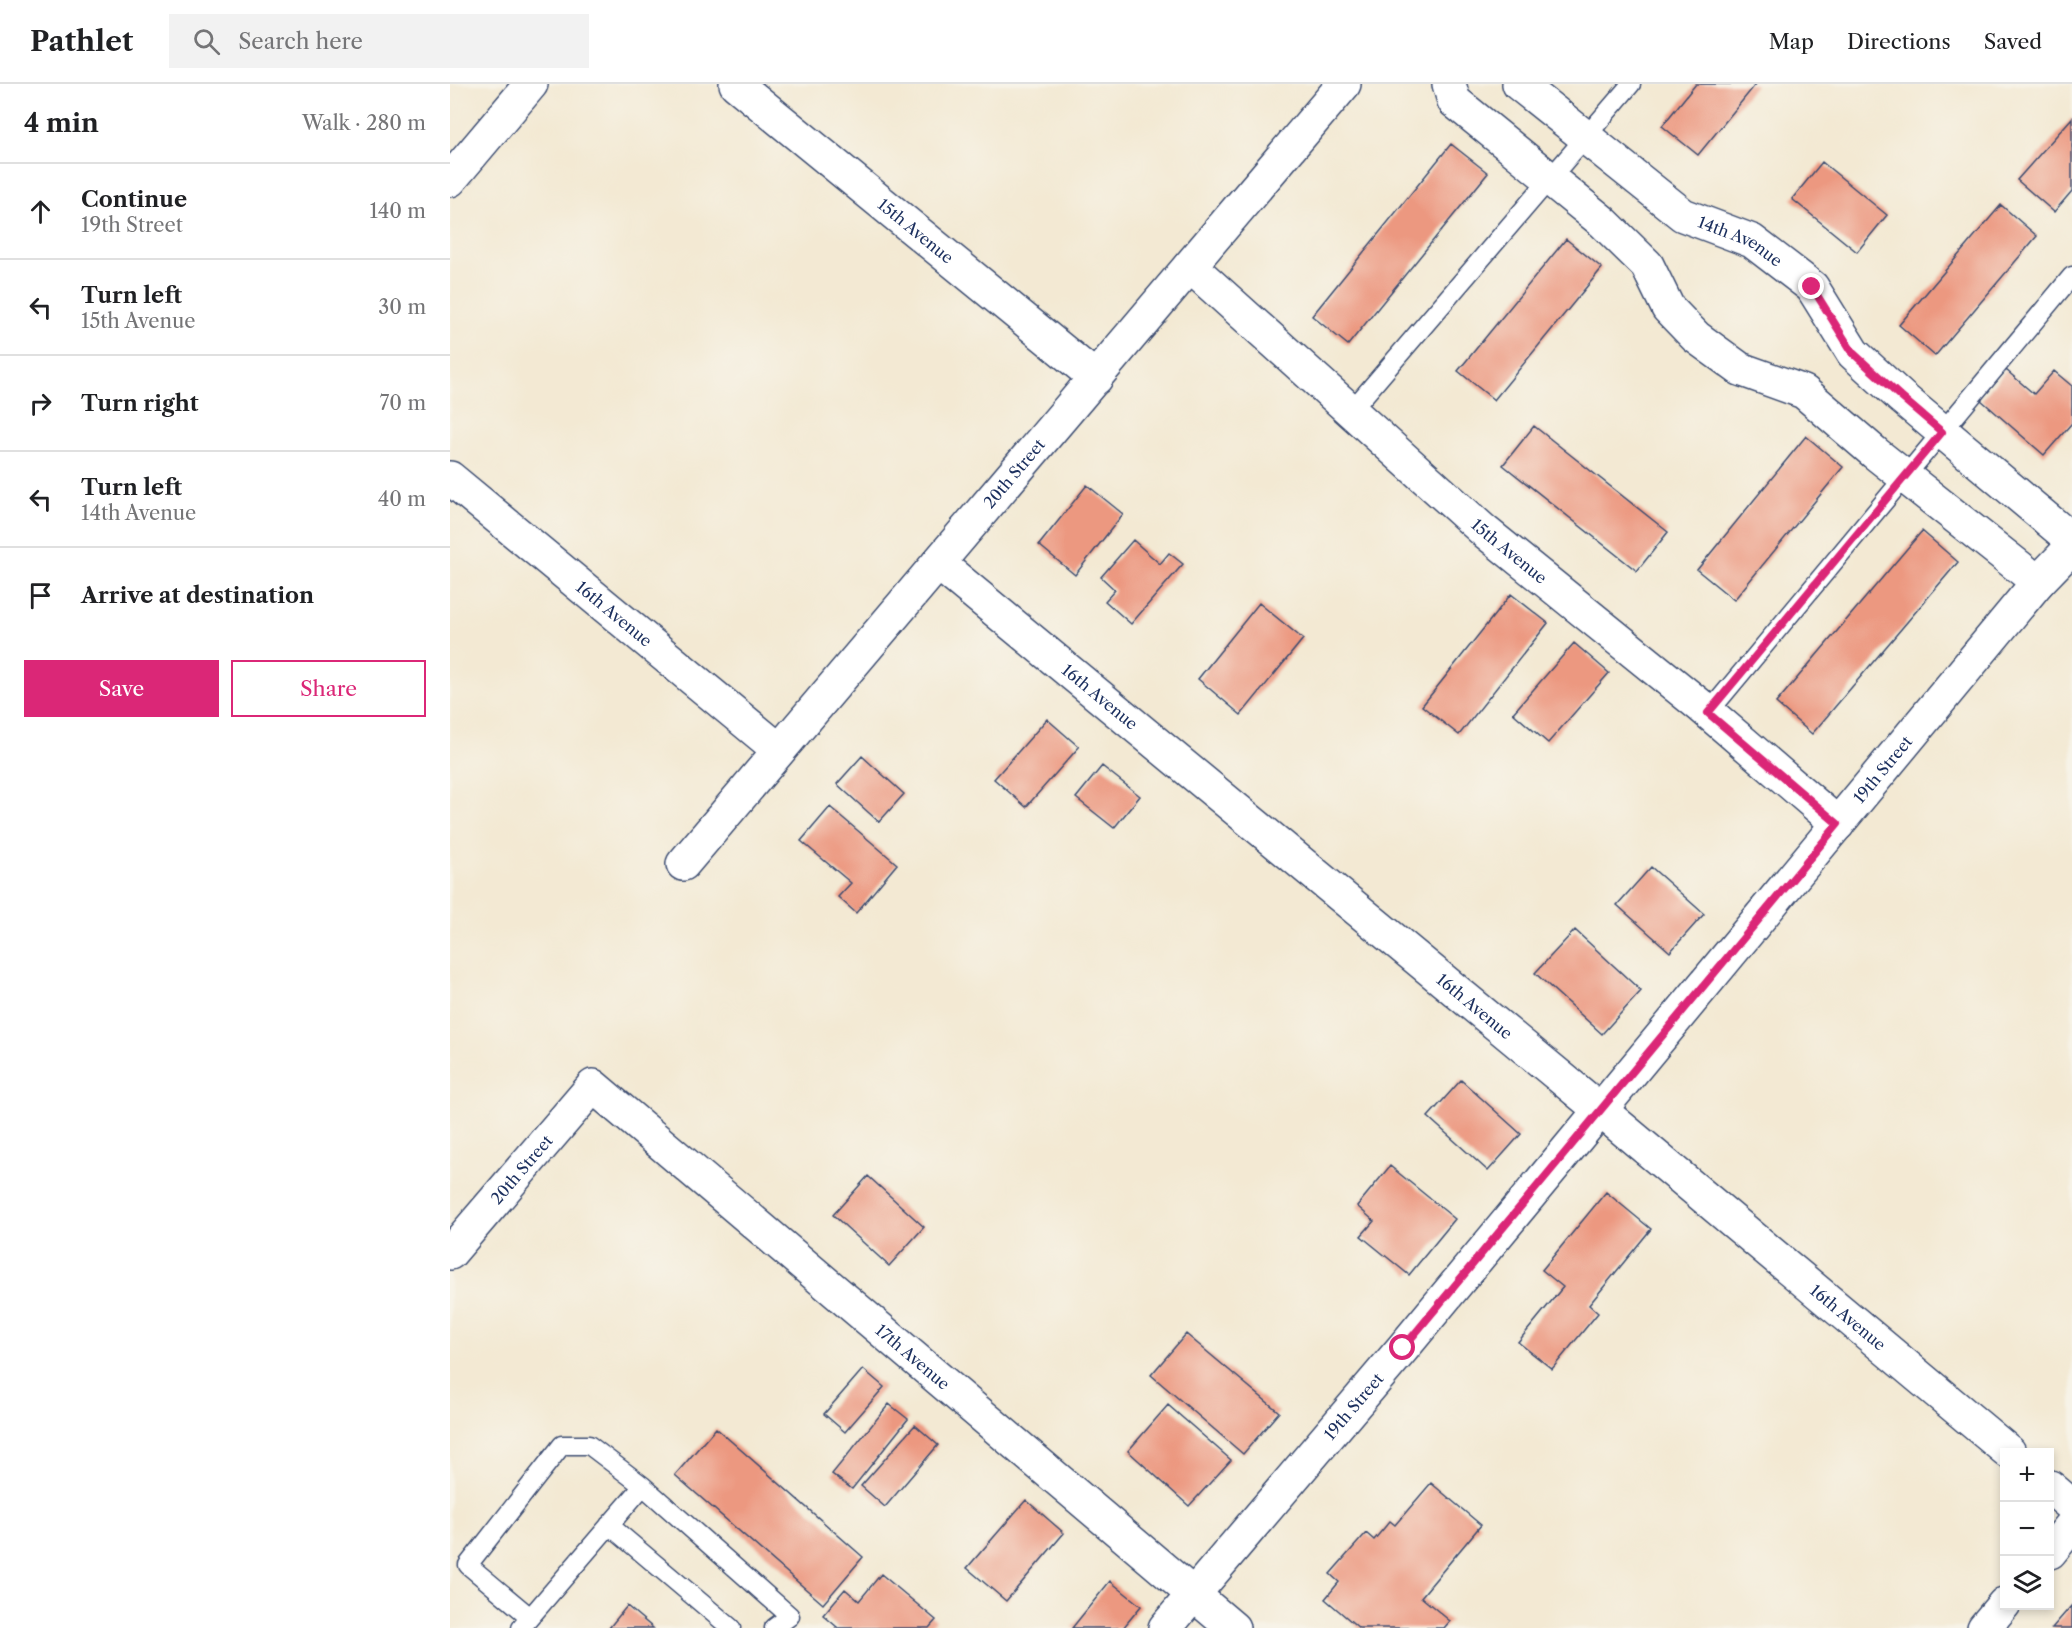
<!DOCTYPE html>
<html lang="en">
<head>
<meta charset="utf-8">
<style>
	:root { --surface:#fff; --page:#f2f2f2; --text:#202124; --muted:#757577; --line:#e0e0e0; --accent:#db2777 }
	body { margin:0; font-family:"Libre Caslon Text",serif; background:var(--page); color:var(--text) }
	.controls { position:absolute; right:18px; bottom:18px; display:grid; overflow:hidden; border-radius:0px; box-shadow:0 3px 9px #0003 }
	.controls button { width:54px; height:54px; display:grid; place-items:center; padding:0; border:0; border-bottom:2px solid var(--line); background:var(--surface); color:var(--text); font:30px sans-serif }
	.stop { position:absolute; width:18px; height:18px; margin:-14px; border:4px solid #db2777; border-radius:50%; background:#fff }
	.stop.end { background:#db2777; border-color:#fff; box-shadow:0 2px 6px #0008 }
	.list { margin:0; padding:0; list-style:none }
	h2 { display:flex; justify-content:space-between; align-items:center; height:78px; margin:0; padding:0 24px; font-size:26px }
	h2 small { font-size:20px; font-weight:400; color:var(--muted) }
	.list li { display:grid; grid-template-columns:39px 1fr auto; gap:18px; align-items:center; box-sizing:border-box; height:96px; padding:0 24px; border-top:2px solid var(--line) }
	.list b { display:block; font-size:22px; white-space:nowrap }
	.list p { margin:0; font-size:20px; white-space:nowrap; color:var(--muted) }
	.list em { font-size:20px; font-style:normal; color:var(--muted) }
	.actions { display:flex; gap:12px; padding:18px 24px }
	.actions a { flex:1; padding:14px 0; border:2px solid var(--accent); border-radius:0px; text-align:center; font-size:21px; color:var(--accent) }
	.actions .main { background:var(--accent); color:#fff }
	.icon { flex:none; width:33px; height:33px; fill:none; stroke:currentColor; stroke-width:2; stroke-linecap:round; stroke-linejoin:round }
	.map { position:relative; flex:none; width:1622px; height:1544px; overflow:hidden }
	header { display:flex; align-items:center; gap:36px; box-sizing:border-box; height:84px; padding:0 30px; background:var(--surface); border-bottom:2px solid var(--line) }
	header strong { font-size:28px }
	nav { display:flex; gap:33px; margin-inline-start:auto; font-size:21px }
	.search { width:420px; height:54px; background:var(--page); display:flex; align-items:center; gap:15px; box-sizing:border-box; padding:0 21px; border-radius:0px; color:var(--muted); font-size:22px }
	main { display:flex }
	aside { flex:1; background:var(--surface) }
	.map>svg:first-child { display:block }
	.building { fill:#ec9880 }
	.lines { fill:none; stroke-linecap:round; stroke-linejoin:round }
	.lane-casing { stroke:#3b4b70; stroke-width:21 }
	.street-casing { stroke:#3b4b70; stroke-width:36 }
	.lane { stroke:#fff; stroke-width:18 }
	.street { stroke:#fff; stroke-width:33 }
	.route { stroke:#db2777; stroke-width:8 }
	.labels { text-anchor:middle; stroke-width:5; stroke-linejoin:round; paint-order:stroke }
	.street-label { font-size:16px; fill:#1b2f5e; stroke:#f7f3e8 }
</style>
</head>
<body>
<header>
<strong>Pathlet</strong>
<div class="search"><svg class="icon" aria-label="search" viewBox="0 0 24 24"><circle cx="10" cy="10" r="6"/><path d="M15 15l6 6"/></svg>Search here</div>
<nav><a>Map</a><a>Directions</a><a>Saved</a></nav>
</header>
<main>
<aside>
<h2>4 min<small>Walk · 280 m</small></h2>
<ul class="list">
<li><svg class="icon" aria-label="ahead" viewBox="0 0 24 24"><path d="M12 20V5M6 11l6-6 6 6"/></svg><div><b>Continue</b><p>19th Street</p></div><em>140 m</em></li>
<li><svg class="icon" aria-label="left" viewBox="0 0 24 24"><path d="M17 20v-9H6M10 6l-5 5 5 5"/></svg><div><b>Turn left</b><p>15th Avenue</p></div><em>30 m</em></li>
<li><svg class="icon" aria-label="right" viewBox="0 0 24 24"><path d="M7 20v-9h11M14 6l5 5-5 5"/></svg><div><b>Turn right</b></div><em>70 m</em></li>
<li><svg class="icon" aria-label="left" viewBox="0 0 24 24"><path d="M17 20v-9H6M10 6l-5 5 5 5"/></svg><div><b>Turn left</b><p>14th Avenue</p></div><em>40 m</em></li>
<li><svg class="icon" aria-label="arrive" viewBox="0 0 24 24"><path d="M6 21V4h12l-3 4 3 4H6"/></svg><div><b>Arrive at destination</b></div></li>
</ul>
<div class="actions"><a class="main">Save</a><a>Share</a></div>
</aside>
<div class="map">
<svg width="1622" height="1544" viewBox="0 0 1622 1544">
	<rect width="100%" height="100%" fill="#f7f3e8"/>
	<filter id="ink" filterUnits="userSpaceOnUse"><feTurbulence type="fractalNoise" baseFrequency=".0167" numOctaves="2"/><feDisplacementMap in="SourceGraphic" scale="12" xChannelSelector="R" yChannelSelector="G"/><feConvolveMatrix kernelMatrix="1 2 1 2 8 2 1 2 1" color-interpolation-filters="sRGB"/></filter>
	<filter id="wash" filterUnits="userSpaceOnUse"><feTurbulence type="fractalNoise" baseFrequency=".008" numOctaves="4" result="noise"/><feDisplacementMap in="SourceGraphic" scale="24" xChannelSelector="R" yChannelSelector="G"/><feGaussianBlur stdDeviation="1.35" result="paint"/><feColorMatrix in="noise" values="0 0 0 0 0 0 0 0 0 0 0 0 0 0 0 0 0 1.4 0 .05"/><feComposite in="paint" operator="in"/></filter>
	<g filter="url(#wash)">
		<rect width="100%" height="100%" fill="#f3e9d3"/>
		<g id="blocks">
			<path class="building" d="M1246,0H1306L1248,71L1212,42Z
				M1622,34V107L1604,128L1567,96Z
				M1001,60L1038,89L898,261L862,232Z
				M1372,78L1437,131L1407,168L1342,115Z
				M1551,121L1587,152L1485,272L1449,241Z
				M1116,155L1152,184L1044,316L1008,287Z
				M1556,286L1584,310L1604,287L1622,302V339L1594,371L1531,316Z
				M1084,342L1218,448L1187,487L1053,381Z
				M1356,352L1393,383L1284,516L1247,486Z
				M637,401L673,430L625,491L589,461Z
				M1472,447L1508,478L1362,650L1326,619Z
				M683,456L710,480L719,469L733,480L681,540L655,517L665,506L651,493Z
				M1061,510L1098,539L1009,651L972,622Z
				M809,519L853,555L791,631L748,595Z
				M1124,559L1159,589L1098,659L1063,629Z
				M597,635L629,663L576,723L544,695Z
				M412,672L454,710L429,738L387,700Z
				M652,682L690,712L664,744L626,714Z
				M380,723L447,780L406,829L388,813L401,799L351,757Z
				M1201,783L1254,830L1220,868L1167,821Z
				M1125,846L1191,907L1152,950L1085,889Z
				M1011,996L1071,1050L1038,1087L978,1033Z
				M940,1082L1005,1135L959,1191L911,1152L924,1137L907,1122Z
				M418,1092L474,1143L439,1182L383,1131Z
				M1156,1108L1201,1145L1139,1221L1148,1229L1102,1285L1068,1258L1113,1203L1092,1186Z
				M736,1250L829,1328L793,1370L701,1291Z
				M413,1285L434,1303L395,1348L374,1330Z
				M439,1320L458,1335L402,1405L382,1390Z
				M718,1321L781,1376L739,1422L678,1367Z
				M465,1341L488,1361L435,1423L411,1402Z
				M266,1344L413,1473L373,1520L225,1391Z
				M981,1399L1031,1441L971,1513L1000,1537L994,1544H909L875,1515L889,1498L880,1490L916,1449L924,1456L940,1437L945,1441Z
				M576,1416L614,1449L556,1517L517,1484Z
				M431,1490L486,1536L479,1544H386L387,1543L373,1531L395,1505L409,1517Z
				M660,1497L691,1522L673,1544H622Z
				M1622,1521V1544H1602Z
				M177,1522L203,1544H159Z"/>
		</g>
	</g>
	<g filter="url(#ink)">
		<use href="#blocks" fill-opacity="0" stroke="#3b4b70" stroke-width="1.5"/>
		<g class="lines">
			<defs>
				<path id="lane" d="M901,327L1181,0
					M1258,629L1622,192
					M159,1441L281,1544
					M80,1533L18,1481L112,1361H139L193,1402L340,1532L324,1544
					M71,1544L193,1402"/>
				<g id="street">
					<path id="s1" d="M286,0L646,294"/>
					<path d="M999,0L1004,17L1153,138L1197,181L1218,224L1246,253L1290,285L1354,308L1425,369L1588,498"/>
					<path id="s2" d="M1069,0L1233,131L1302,157L1362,203L1403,269L1451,313L1622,456"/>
					<path d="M0,96L81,0"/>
					<path id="s3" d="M740,182L1033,446L1252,623L1388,740"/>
					<path id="s4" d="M0,394L329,666"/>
					<path id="s5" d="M488,479L1149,1025L1559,1368"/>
					<path id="s6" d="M233,780L894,0"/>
					<path id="s7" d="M0,1169L143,1002L783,1544"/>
					<path d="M1600,1403L1622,1422"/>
					<path d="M1600,1468L1622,1441"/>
					<path id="s8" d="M715,1544L953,1264L1588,498L1622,463"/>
					<path d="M1534,1544L1554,1520"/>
				</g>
			</defs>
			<use href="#lane" class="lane-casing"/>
			<use href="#street" class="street-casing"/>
			<use href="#lane" class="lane"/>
			<use href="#street" class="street"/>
		</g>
	</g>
	<g class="lines" filter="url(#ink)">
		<path class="route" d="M953,1264L1388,740L1258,629L1492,348L1451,313L1403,269L1362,203"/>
	</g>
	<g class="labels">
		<g class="street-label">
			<text dy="6" stroke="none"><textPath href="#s1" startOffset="232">15th Avenue</textPath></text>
			<text dy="6" stroke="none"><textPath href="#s2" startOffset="273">14th Avenue</textPath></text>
			<text dy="6" stroke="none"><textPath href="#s6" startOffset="512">20th Street</textPath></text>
			<text dy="6" stroke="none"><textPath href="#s3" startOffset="428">15th Avenue</textPath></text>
			<text dy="6" stroke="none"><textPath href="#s4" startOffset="213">16th Avenue</textPath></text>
			<text dy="6" stroke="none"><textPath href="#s5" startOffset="210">16th Avenue</textPath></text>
			<text dy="6" stroke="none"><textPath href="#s8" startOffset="1119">19th Street</textPath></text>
			<text dy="6" stroke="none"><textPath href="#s5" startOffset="696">16th Avenue</textPath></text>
			<text dy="6" stroke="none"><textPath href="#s7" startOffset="110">20th Street</textPath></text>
			<text dy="6" stroke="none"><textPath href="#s5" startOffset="1182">16th Avenue</textPath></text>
			<text dy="6" stroke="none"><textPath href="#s7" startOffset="639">17th Avenue</textPath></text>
			<text dy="6" stroke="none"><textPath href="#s8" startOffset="291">19th Street</textPath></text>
		</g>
	</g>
</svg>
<div class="controls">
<button>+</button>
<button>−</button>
<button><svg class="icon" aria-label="layers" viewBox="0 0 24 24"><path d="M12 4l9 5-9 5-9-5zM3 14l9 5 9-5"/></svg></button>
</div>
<div class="stop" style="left:953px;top:1264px"></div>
<div class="stop end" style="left:1362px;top:203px"></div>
</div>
</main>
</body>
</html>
